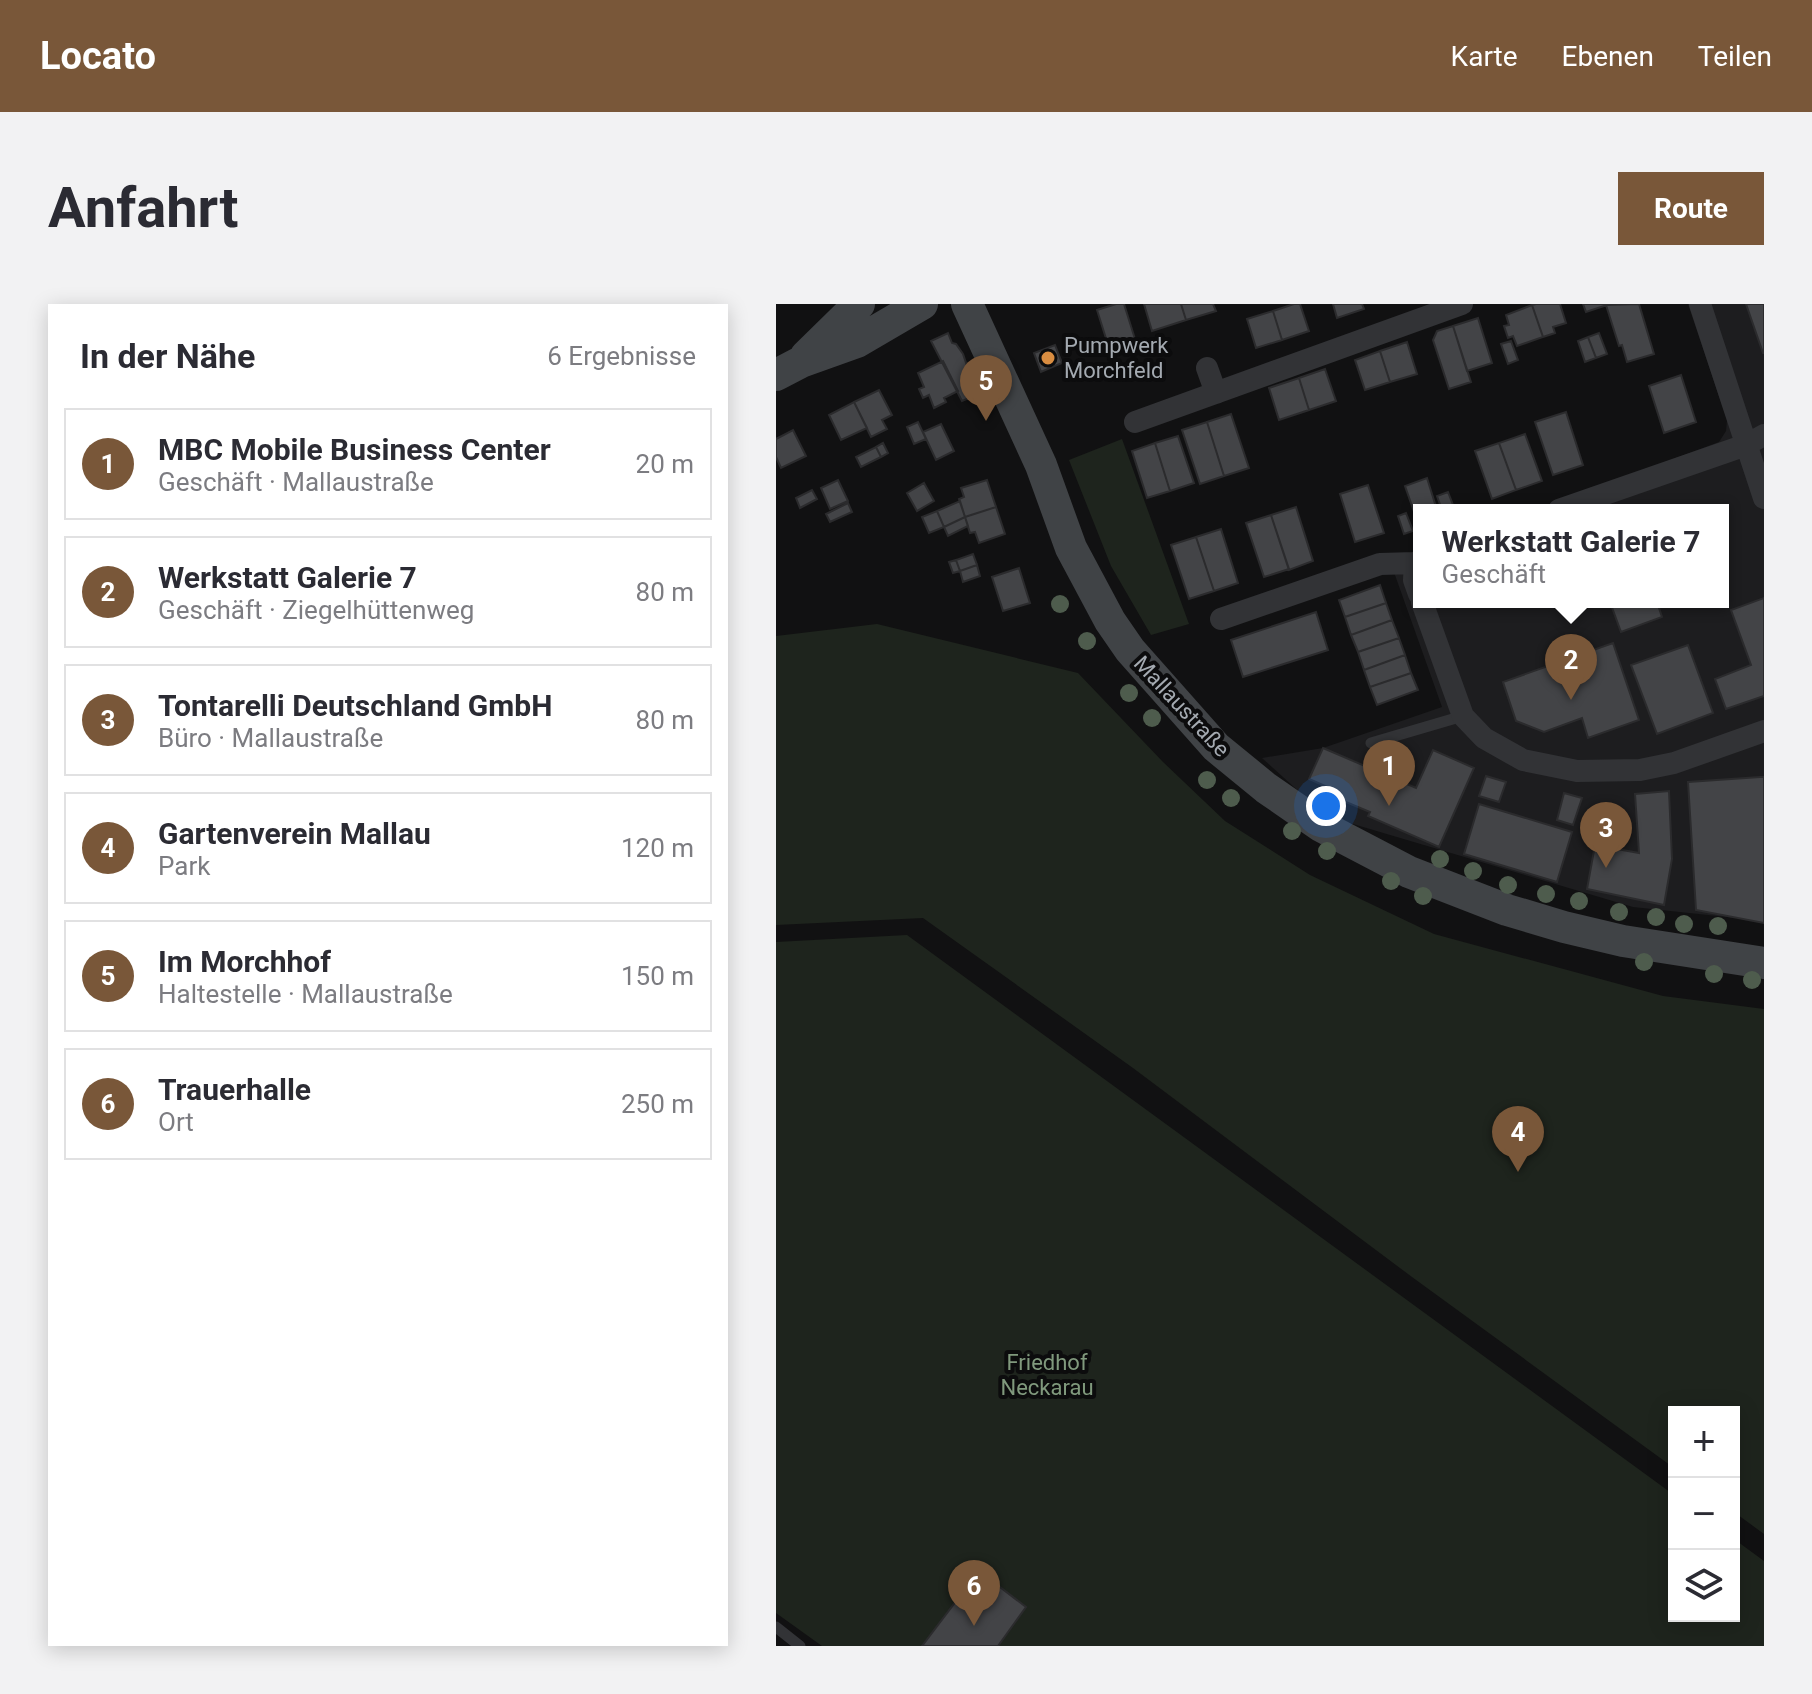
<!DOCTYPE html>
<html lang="de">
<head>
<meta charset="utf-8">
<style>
	:root { --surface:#fff; --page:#f2f2f3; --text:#2b2b33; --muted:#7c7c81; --line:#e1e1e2; --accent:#795739 }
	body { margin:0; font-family:Roboto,sans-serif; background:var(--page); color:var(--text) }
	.controls { position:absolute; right:24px; bottom:24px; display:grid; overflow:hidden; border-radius:0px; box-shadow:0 4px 20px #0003 }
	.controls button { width:72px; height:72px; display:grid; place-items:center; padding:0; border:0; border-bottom:2px solid var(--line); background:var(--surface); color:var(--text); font:40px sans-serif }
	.you { position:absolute; left:550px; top:502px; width:28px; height:28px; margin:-20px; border:6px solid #fff; border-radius:50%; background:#1a73e8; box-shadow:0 0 0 12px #1a73e833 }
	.badge { display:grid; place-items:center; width:52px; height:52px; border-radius:50%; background:var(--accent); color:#fff; font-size:26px; font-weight:700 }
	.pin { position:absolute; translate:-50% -66px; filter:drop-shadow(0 2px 4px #0008) }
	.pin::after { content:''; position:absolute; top:42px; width:28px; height:24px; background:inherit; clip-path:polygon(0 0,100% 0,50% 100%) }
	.popup { position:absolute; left:637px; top:200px; width:316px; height:104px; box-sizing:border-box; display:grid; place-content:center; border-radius:0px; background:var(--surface); filter:drop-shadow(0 2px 6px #0005); font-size:26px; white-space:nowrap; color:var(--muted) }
	.popup b { font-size:30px; color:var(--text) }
	.popup::after { content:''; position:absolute; left:50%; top:100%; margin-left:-16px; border:16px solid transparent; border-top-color:var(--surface) }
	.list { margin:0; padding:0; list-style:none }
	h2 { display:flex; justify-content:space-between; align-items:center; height:104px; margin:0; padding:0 32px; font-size:34px }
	h2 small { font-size:26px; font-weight:400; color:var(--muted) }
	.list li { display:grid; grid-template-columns:52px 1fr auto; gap:24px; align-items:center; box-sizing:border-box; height:112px; margin:0 16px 16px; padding:0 16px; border:2px solid var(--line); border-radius:0px }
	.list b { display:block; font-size:30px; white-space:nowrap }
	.list p { margin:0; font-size:26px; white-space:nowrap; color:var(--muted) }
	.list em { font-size:26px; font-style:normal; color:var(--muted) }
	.icon { flex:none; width:44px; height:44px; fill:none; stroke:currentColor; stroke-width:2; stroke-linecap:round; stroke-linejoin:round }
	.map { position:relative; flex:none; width:988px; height:1342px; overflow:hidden; border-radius:0px }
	header { display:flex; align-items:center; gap:48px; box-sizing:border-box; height:112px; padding:0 40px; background:var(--accent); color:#fff }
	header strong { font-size:38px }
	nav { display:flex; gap:44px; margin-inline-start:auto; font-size:28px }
	.intro { display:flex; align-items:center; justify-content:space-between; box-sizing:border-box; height:192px; padding:0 48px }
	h1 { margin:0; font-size:56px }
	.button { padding:20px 36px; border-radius:0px; background:var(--accent); color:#fff; font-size:28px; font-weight:700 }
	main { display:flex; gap:48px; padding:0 48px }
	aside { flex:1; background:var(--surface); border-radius:0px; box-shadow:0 4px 20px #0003 }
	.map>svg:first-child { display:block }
	.built { fill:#1d1d1f }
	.green { fill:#1e241d }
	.building { fill:#434447; stroke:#2b2b2d; stroke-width:2 }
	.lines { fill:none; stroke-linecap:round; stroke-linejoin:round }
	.service { stroke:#323336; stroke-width:11 }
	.minor { stroke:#323336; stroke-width:22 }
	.secondary { stroke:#404346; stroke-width:32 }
	.tree { fill:#4e5c4d }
	.poi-dot { fill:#d98d41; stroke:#0c0c0d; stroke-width:3 }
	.labels { text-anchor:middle; stroke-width:8; stroke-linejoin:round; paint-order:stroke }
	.poi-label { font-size:22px; fill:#a4aab1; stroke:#0c0c0d; text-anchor:start }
	.street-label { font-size:22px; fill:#a4aab1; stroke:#0c0c0d }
	.park-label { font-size:22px; fill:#80997d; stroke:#0c0c0d }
</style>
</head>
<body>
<header>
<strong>Locato</strong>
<nav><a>Karte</a><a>Ebenen</a><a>Teilen</a></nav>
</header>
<div class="intro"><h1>Anfahrt</h1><a class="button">Route</a></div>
<main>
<aside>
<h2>In der Nähe<small>6 Ergebnisse</small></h2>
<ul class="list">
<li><span class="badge">1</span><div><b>MBC Mobile Business Center</b><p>Geschäft · Mallaustraße</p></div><em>20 m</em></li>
<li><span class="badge">2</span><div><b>Werkstatt Galerie 7</b><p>Geschäft · Ziegelhüttenweg</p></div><em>80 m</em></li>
<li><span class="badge">3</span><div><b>Tontarelli Deutschland GmbH</b><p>Büro · Mallaustraße</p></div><em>80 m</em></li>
<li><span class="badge">4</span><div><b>Gartenverein Mallau</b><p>Park</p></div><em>120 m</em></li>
<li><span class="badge">5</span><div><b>Im Morchhof</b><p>Haltestelle · Mallaustraße</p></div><em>150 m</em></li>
<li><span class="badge">6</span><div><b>Trauerhalle</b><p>Ort</p></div><em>250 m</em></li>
</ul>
</aside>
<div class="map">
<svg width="988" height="1342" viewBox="0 0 988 1342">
	<rect width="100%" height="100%" fill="#111112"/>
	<path class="built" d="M912,0H988V617L857,603L550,512L486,454L547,444L666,403L614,257L643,247V298H947V206H759L943,138L950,127L951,116Z"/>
	<path class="green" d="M346,135L413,320L375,331L335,262L293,156Z
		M101,320L302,369L387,458L449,517L534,571L658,630L887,692L988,705V1230L958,1208V1108H898V1164L636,973L357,764L147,614L0,621V332Z
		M131,631L898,1191V1312H958V1235L988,1257V1342H46L0,1309V638Z"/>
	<path class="building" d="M340,0H348L359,35L333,44L321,6Z
		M368,0H405L410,16L376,27Z
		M405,0H437L440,7L410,16Z
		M518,0H524L533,27L506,36L497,7Z
		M557,0H586L588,5L561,14Z
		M760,0H784L790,19L777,23L779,29L767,33L756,1Z
		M807,0H834L810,8Z
		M863,0L878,50L851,58L846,41L843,42L830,1Z
		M970,0H988V49H987Z
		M756,1L767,33L741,42L737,32L732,34L728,22L733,21L730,11Z
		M497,7L506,36L480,44L471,15Z
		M702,14L716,59L691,67L677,22Z
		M677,22L695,78L673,85L657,36L661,27Z
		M172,29L176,39L180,40L187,50L201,91L186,97L155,37Z
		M823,29L831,50L820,54L812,33Z
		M812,33L820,54L809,58L802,37Z
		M735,37L742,56L732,60L725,40Z
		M631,38L641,70L614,78L604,47Z
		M279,41L286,59L265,68L258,49Z
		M604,47L614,78L589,86L579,56Z
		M167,57L182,87L168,94L170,98L158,104L153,91L147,94L143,85L148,83L142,69Z
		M549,65L560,97L533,106L523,74Z
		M905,71L920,118L888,129L873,82Z
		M523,74L533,106L503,116L493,84Z
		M103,86L116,111L106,116L111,125L95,133L78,98Z
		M78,98L91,124L65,136L53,111Z
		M790,108L807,161L777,171L759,118Z
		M455,110L473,164L448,172L431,118Z
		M142,118L150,135L138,140L131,123Z
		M431,118L448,172L424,180L406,126Z
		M165,120L178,147L160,156L147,128Z
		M17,126L30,152L5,164L0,153V135Z
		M749,130L766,177L740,186L723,139Z
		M402,132L418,179L394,187L379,139Z
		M107,139L112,149L105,153L100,143Z
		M379,139L394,187L371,194L356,147Z
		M723,139L740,186L716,195L699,147Z
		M100,143L105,153L85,163L80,153Z
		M651,174L661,206H643V222L629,182Z
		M62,176L72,197L54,205L45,184Z
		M211,176L220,203L189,213L183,195L188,193L185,184Z
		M148,179L158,197L141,207L131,189Z
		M592,181L608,229L579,238L564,190Z
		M36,186L41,195L24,204L20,194Z
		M672,188L679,206H666L661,192Z
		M184,197L189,213L168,223L161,207Z
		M72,199L76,208L54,218L50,210Z
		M220,203L229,230L203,239L199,228L194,229L189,213Z
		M520,203L537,257L513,266L495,211Z
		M161,207L168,223L153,229L146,213Z
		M630,209L637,227L628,230L622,212Z
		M495,211L513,265L488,273L470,219Z
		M189,213L192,222L172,232L168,223Z
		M445,225L462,279L438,287L420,233Z
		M420,233L438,287L413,295L395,241Z
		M197,250L201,261L184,267L180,256Z
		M180,256L184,267L177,269L173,258Z
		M201,261L204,272L187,278L184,267Z
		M243,264L254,299L227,307L216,273Z
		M604,281L610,299L569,313L563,296Z
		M988,294V392L950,405L939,375L975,361L955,306Z
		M834,298H881L886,313L845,328Z
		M610,299L616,316L575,331L569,313Z
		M540,308L552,346L467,373L455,336Z
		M616,316L623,334L582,348L575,331Z
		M623,334L629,351L588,366L582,348Z
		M837,339L863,416L812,434L806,414L768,428L740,417L727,378Z
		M912,341L937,409L881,430L855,361Z
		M629,351L635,369L594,383L588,366Z
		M635,369L642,386L601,401L594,383Z
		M547,444L640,484L657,446L698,464L663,543L592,512L594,508L553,491L556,485L533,475Z
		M710,472L730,478L723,498L703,492Z
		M984,473H988V619L920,606L912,478Z
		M893,487L896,555L888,601L811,585L819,541L863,549L859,490Z
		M788,489L806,494L797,521L781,516Z
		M703,500L796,528L781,578L688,550Z
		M203,1267L250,1303L222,1342H146Z"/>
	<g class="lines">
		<path class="service" d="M595,439L687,412
			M0,1323L24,1342"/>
		<path class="minor" d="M924,0L988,194
			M431,64L440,89
			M359,118L686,0
			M783,206L970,141L988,131
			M639,259L638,276L643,290
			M646,298L687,412L708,434L747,456L801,467L864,466L898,459L988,427
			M445,315L604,260L639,259L643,257"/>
		<path class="secondary" d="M191,0L265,161L295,244L334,317L354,346L440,443L490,484L545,522L633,568L731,606L788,623L847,637L988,659
			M30,52L83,0
			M0,71L25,58L81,38L146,0"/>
	</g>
	<g class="tree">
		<circle cx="284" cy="300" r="9"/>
		<circle cx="311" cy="337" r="9"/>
		<circle cx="353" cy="389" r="9"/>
		<circle cx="376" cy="414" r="9"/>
		<circle cx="431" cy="476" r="9"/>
		<circle cx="455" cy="494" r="9"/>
		<circle cx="516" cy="527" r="9"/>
		<circle cx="551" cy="547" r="9"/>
		<circle cx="664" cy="555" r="9"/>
		<circle cx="697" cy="567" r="9"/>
		<circle cx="615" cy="577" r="9"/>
		<circle cx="732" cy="581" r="9"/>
		<circle cx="770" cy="590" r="9"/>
		<circle cx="647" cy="592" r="9"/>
		<circle cx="803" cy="597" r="9"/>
		<circle cx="843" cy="608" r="9"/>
		<circle cx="880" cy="613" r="9"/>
		<circle cx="908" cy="620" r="9"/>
		<circle cx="942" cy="622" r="9"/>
		<circle cx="868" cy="658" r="9"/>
		<circle cx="938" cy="670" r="9"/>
		<circle cx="976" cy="676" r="9"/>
	</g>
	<circle class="poi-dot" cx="272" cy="54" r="8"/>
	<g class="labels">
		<g class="poi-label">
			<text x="288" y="49">Pumpwerk<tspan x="288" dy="25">Morchfeld</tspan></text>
		</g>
		<g class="street-label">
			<text transform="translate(406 402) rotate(47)" y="8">Mallaustraße</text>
		</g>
		<g class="park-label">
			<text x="271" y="1066">Friedhof<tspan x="271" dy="25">Neckarau</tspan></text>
		</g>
	</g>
</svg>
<div class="controls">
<button>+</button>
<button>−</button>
<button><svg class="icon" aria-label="layers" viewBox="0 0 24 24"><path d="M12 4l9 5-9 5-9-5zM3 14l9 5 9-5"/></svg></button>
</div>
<div class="you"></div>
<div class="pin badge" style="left:613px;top:502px">1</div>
<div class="pin badge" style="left:795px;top:396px">2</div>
<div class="popup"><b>Werkstatt Galerie 7</b>Geschäft</div>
<div class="pin badge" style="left:830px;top:564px">3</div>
<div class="pin badge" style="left:742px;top:868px">4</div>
<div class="pin badge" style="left:210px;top:117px">5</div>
<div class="pin badge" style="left:198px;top:1322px">6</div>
</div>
</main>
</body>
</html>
